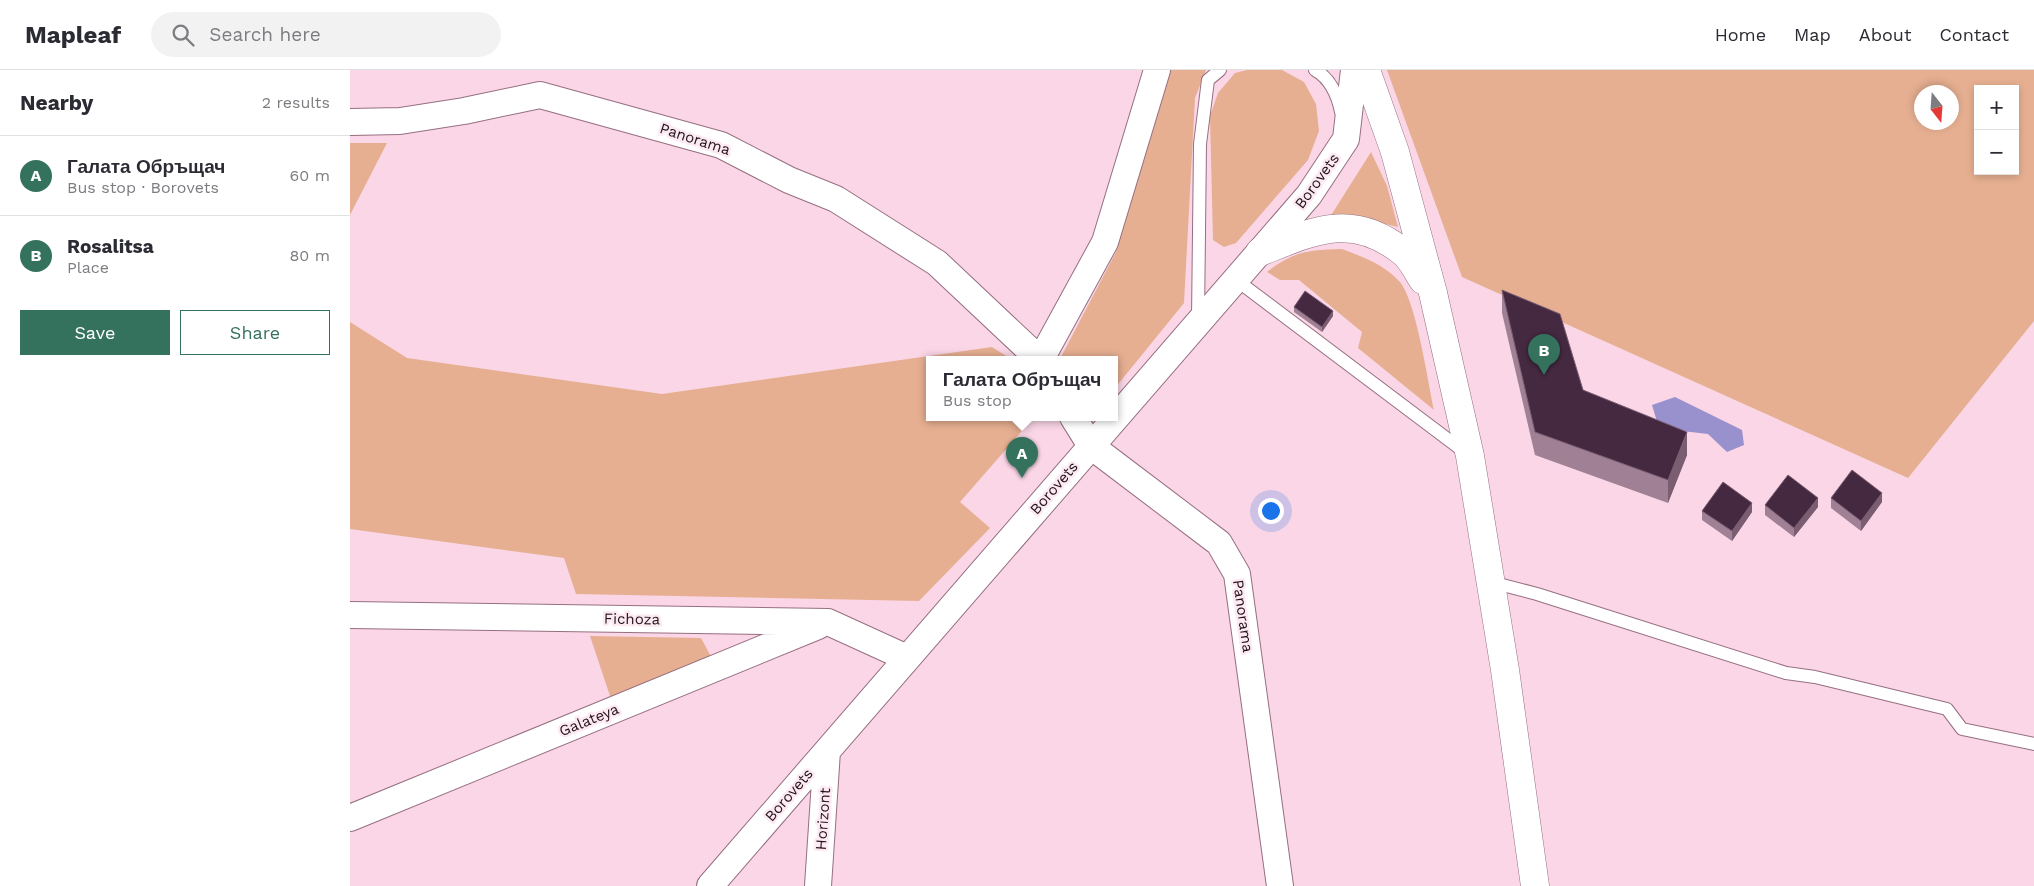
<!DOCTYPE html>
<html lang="en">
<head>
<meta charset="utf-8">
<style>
	:root { --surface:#fff; --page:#f2f2f3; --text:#2b2b33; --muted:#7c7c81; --line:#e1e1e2; --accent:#35725e }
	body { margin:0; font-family:"Work Sans",sans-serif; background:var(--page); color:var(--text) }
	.controls { position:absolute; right:15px; top:15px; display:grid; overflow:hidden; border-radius:0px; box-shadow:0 2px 8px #0003 }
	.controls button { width:45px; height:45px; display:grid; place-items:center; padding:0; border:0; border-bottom:1px solid var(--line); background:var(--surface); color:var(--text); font:25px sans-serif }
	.compass { position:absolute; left:1564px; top:15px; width:45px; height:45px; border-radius:50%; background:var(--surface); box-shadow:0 2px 8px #0003; rotate:163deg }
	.you { position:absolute; left:920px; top:440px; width:18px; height:18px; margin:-12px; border:4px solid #fff; border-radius:50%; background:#1a73e8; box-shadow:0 0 0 8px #1a73e833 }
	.badge { display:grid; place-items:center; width:32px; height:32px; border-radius:50%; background:var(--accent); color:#fff; font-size:16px; font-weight:700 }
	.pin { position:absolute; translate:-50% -41px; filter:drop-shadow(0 1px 2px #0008) }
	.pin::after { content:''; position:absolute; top:26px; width:18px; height:15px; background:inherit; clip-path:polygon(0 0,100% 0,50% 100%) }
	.popup { position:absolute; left:576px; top:286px; width:192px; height:65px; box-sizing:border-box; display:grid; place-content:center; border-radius:0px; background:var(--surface); filter:drop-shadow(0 1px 4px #0005); font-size:16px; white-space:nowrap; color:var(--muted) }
	.popup b { font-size:19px; color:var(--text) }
	.popup::after { content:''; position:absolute; left:50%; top:100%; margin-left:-10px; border:10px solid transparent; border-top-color:var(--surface) }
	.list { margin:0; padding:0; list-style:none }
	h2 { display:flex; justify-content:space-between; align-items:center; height:65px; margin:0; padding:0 20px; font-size:21px }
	h2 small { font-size:16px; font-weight:400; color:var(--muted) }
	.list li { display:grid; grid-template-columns:32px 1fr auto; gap:15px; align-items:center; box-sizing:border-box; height:80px; padding:0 20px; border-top:1px solid var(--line) }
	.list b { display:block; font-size:19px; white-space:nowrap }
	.list p { margin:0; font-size:16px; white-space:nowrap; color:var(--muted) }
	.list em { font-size:16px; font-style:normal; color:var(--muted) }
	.actions { display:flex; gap:10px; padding:15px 20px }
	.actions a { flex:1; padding:11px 0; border:1px solid var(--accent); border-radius:0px; text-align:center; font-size:18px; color:var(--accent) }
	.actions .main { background:var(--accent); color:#fff }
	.icon { flex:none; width:28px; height:28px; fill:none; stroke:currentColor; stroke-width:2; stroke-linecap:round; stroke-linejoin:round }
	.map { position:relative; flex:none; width:1684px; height:816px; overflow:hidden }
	header { display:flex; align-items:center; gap:30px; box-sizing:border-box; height:70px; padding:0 25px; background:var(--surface); border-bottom:1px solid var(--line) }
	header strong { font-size:24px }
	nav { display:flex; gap:28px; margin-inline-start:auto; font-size:18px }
	.search { width:350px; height:45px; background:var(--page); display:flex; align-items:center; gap:12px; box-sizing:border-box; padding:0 18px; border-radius:28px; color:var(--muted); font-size:19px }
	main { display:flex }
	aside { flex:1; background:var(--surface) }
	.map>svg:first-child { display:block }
	.green { fill:#e6af91; fill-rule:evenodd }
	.water { fill:#9991cd }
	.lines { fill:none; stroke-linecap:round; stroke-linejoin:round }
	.lane-casing { stroke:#966f81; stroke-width:14 }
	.street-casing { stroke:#966f81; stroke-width:28 }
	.secondary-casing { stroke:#966f81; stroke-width:29 }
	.lane { stroke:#fff; stroke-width:12 }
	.street { stroke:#fff; stroke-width:26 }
	.secondary { stroke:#fff; stroke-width:28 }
	.wall { fill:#9f8094 }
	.shaded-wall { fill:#7b5d72 }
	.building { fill:#442941; stroke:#7b5d72 }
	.labels { text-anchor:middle; stroke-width:5; stroke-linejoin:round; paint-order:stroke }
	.street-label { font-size:15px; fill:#211219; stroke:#fce9f1 }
</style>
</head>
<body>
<header>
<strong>Mapleaf</strong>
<div class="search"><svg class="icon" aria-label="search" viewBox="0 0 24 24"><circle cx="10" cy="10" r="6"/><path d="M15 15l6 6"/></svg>Search here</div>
<nav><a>Home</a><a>Map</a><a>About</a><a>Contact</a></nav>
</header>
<main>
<aside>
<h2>Nearby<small>2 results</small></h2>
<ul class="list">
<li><span class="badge">A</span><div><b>Галата Обръщач</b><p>Bus stop · Borovets</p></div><em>60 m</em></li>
<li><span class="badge">B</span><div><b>Rosalitsa</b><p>Place</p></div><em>80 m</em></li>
</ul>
<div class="actions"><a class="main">Save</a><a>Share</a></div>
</aside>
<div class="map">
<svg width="1684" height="816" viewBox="0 0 1684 816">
	<rect width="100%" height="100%" fill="#fad6e6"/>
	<path class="green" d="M819,0H856L845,28L834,233L765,318L764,289H712L711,287L766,182Z
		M897,0H932L954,12L966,34L969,61L958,90L886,173L874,177L863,170L860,46L868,23L885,3Z
		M1037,0H1684V251L1558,408L1112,207ZM1628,19H1665V101H1628ZM1572,22H1602V52H1572Z
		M0,73H37L0,145Z
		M1021,82L1037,116L1048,157L1015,149L980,147Z
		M992,179C1013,187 1033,194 1049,211C1066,229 1078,312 1084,340L1008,278L1012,262L949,210H930L917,202C944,181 959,180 992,179Z
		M0,252L57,288L312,324L642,277L661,289H580V347H684L610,432L640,458L569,531L226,524L214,488L0,459Z
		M240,566L351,568L365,594L261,629Z"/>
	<path class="water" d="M1325,327L1392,360L1394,375L1377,382L1358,364L1332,361L1308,355L1302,335Z"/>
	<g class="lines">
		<defs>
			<path id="lane" d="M965,0C980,8 988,26 991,42
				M885,209L1116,383
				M848,249L850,74L858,10L870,0
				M1141,512L1187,524L1436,603L1465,607L1597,639L1612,659L1684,674"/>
			<path id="street" d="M0,52L50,51L114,41L190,25L371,75L439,110L486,129L587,193L689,289
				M691,289L755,172L807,0
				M723,347L741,376L869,473L887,504L930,816
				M0,545L478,552L557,588
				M0,748L468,556
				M360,816L959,125L996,69L1004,0
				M468,816L477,681"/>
			<path id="secondary" d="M1016,0L1045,82L1083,223L1120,386L1155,600L1185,816
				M910,182C963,161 1002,141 1053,182C1061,188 1067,201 1073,210"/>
		</defs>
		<use href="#lane" class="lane-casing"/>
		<use href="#street" class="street-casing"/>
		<use href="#secondary" class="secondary-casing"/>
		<use href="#lane" class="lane"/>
		<use href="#street" class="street"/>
		<use href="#secondary" class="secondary"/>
	</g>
	<path class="wall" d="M1152,220L1233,320L1337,385L1318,433L1185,385L1152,243Z
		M944,237L983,246L972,262L944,242Z
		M1481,428L1532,432L1511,461L1481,438Z
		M1415,435L1468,437L1444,467L1415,445Z
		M1352,441L1402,442L1382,471L1352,450Z"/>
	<path class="shaded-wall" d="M983,241V246L972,262V257Z
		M1337,362V385L1318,433V410Z
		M1532,423V432L1511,461V451Z
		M1468,428V437L1444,467V458Z
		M1402,433V442L1382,471V461Z"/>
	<path class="building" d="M1152,220L1210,244L1233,320L1337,362L1318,410L1185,362Z
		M955,221L983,241L972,257L944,237Z
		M1502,400L1532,423L1511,451L1481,428Z
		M1438,405L1468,428L1444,458L1415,435Z
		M1373,412L1402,433L1382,461L1352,441Z"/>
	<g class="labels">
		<g class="street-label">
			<text transform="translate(345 69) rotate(18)" y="5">Panorama</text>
			<text transform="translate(967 111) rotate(-54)" y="5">Borovets</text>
			<text transform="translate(704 418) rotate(-49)" y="5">Borovets</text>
			<text transform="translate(893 546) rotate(82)" y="5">Panorama</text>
			<text transform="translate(282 549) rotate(1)" y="5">Fichoza</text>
			<text transform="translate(239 650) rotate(-22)" y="5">Galateya</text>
			<text transform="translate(439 725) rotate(-49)" y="5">Borovets</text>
			<text transform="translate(473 749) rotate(-86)" y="5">Horizont</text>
		</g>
	</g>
</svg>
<div class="controls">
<button>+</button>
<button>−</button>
</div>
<svg class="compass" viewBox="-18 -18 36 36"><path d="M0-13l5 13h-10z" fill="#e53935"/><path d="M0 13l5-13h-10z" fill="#7c7c81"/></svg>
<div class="you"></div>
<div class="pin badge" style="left:672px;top:408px">A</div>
<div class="popup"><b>Галата Обръщач</b>Bus stop</div>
<div class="pin badge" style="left:1194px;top:305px">B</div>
</div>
</main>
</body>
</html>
